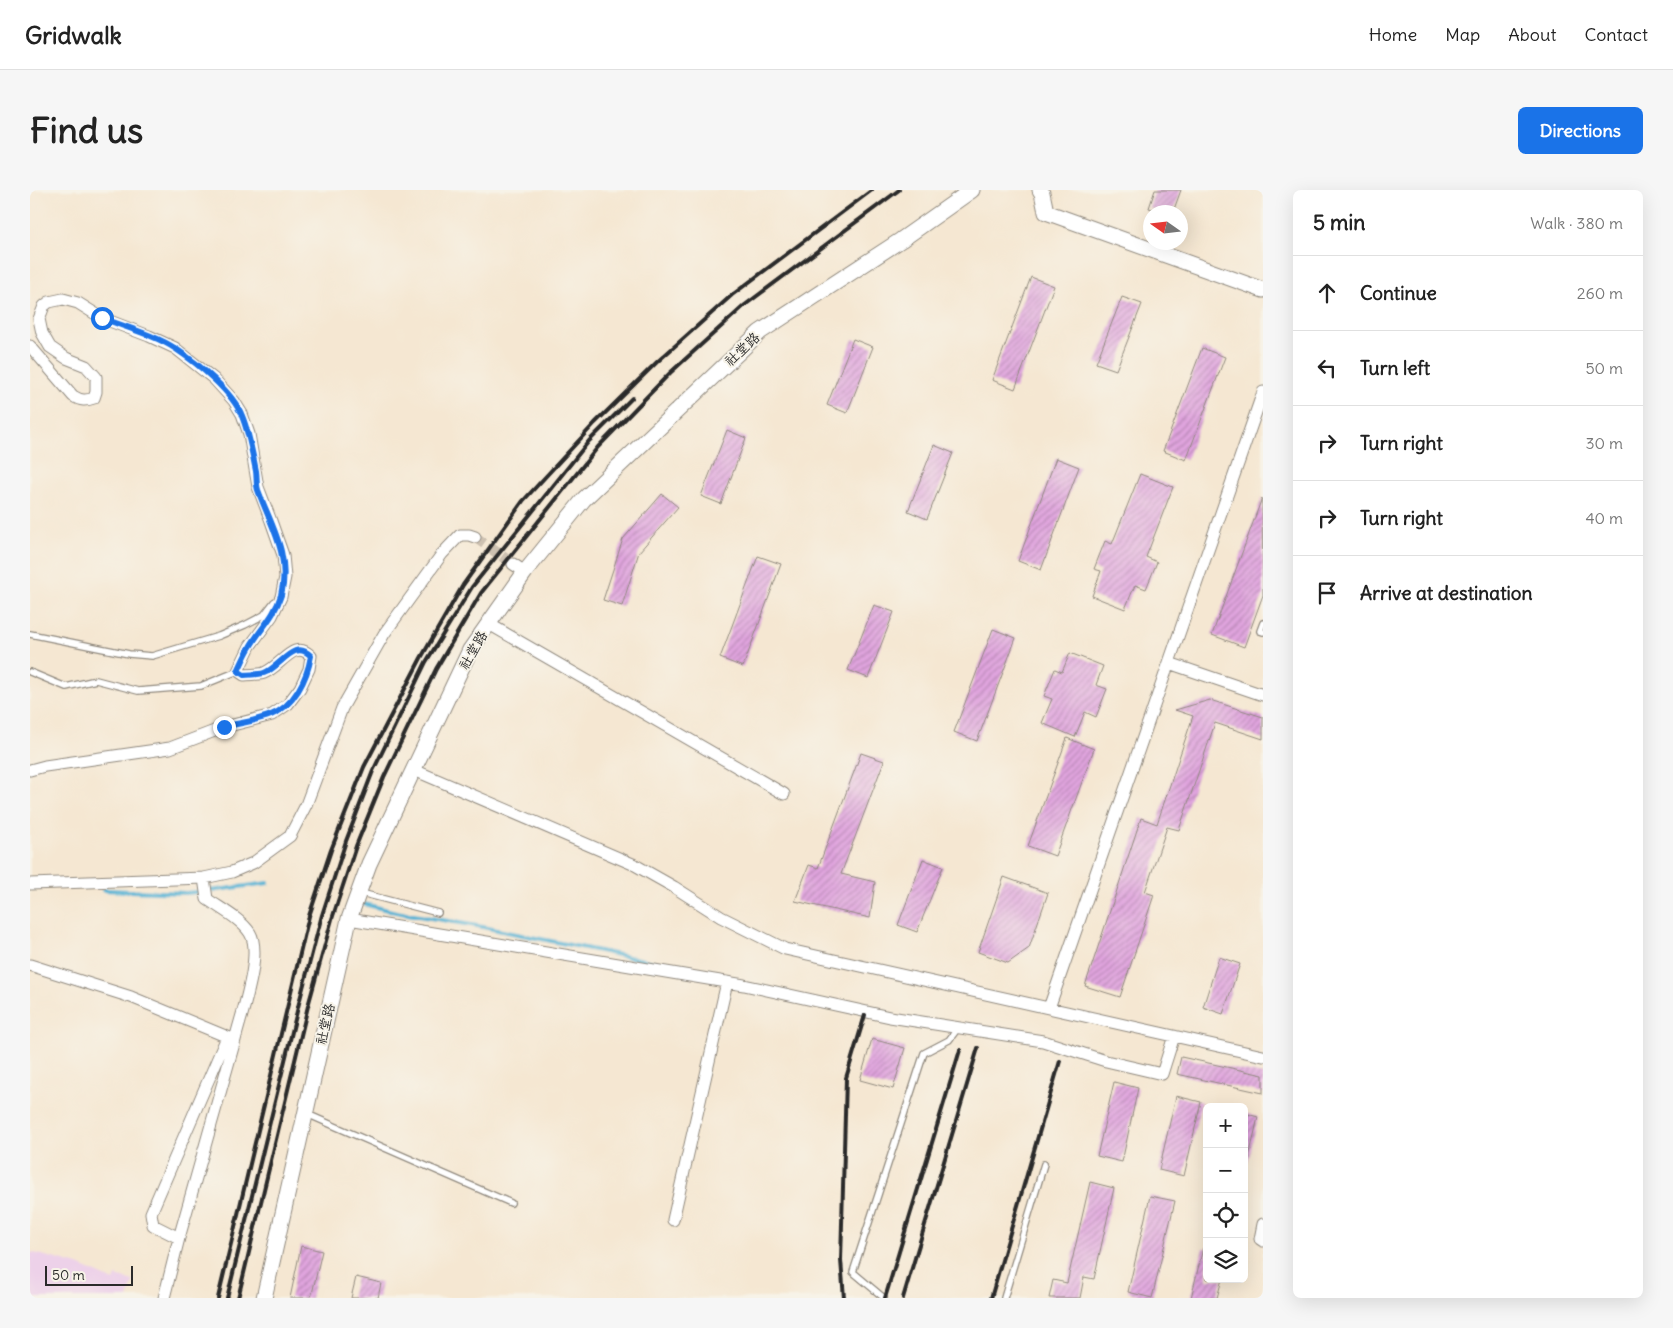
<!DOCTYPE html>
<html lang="en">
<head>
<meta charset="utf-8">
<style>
	:root { --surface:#fff; --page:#f6f6f6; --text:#222; --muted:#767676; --line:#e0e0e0; --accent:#1a73e8 }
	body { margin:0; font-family:Delius,"LXGW WenKai TC",sans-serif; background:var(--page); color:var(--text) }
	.controls { position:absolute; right:15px; bottom:15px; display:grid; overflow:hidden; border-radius:8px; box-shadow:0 5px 20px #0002 }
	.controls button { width:45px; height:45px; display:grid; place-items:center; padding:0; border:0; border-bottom:1px solid var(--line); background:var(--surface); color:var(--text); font:25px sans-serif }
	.compass { position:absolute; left:1113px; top:15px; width:45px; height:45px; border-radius:50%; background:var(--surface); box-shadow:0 5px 20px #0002; rotate:284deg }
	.scale { position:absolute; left:15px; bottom:12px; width:88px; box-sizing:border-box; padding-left:5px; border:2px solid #2b2b2b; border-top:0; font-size:14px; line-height:18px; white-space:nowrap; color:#2b2b2b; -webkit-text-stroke:4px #f7f3e8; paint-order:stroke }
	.stop { position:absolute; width:15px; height:15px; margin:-11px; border:4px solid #1a73e8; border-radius:50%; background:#fff }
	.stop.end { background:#1a73e8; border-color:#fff; box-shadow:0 1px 5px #0008 }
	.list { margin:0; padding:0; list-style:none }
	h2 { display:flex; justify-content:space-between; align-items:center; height:65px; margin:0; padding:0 20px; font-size:21px }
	h2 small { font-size:16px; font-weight:400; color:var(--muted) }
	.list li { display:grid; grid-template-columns:32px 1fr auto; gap:15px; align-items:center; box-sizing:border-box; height:75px; padding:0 20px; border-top:1px solid var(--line) }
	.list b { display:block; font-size:19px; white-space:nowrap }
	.list em { font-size:16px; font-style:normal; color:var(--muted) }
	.icon { flex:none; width:28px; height:28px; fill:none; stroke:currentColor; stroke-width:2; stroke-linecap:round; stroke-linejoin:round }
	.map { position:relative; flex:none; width:1233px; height:1108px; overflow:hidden; border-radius:8px }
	header { display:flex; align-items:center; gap:30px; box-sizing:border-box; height:70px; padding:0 25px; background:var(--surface); border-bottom:1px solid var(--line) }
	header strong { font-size:24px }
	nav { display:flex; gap:28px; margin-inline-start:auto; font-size:18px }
	.intro { display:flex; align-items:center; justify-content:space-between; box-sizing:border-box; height:120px; padding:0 30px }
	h1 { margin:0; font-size:35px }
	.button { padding:12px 22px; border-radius:8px; background:var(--accent); color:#fff; font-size:18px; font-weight:700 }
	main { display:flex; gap:30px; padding:0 30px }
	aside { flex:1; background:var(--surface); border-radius:8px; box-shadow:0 5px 20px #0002 }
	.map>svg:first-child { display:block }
	.built { fill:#edd1e9 }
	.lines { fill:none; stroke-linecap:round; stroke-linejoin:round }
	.stream { stroke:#56b2d4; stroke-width:4 }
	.building { fill:url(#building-hatch) }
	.street-tunnel { stroke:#cdc1b1; stroke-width:11; stroke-dasharray:11 5.5; stroke-linecap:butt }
	.lane-casing { stroke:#90897e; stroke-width:8 }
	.street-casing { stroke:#90897e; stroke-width:13 }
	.secondary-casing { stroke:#90897e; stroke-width:17 }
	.lane { stroke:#fff; stroke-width:5.5 }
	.street { stroke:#fff; stroke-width:11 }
	.secondary { stroke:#fff; stroke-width:15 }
	.rail { stroke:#2b2b2b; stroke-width:4 }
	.route { stroke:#1a73e8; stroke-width:6 }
	.labels { text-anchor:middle; stroke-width:4; stroke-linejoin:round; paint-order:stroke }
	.street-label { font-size:14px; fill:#2b2b2b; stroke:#f7f3e8 }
</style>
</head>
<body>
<header>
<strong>Gridwalk</strong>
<nav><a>Home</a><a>Map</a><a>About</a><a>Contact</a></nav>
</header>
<div class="intro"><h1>Find us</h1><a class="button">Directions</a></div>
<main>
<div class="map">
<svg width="1233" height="1108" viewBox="0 0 1233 1108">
	<defs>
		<pattern id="building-hatch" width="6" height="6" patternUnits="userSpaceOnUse" patternTransform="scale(1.25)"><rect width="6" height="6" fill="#e0a4de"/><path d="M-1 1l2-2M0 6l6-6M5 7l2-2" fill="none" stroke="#b686b4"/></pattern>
	</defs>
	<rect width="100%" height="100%" fill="#f7f3e8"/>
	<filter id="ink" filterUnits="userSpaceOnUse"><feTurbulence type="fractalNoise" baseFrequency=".02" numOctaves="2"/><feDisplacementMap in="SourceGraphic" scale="10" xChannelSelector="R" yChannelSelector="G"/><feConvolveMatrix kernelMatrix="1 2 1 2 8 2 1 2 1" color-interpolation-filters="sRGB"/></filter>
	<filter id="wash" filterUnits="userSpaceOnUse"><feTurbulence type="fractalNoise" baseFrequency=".0096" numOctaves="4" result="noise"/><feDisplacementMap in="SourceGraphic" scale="20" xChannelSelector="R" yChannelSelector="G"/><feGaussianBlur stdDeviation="1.12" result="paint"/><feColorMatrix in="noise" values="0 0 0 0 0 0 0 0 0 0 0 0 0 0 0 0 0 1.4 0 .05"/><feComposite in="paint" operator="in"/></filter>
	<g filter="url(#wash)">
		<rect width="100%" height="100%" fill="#f5e7d2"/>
		<path class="built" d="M1,1062L48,1075L84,1091L86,1086L103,1091L98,1108H0V1067Z"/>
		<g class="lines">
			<path class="stream" d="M73,700L156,703L187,700L238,693
				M330,713L366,722L453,737L691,786"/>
		</g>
		<g id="blocks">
			<path class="building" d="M1125,0H1151L1143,22H1132L1119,18Z
				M1001,87L1024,96L985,199L962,190Z
				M1092,107L1112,114L1086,180L1066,173Z
				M823,149L843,157L817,223L797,215Z
				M1172,158L1195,167L1156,270L1133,261Z
				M697,240L716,248L691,314L671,306Z
				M904,255L923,263L897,329L878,321Z
				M1026,268L1049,277L1011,380L988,371Z
				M1110,284L1143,297L1116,367L1127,372L1116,399L1105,395L1095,419L1062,406L1071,381L1064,379L1075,351L1082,354Z
				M632,304L648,317L609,362L592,416L573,410L593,349Z
				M1232,308L1233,405L1214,457L1182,445Z
				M728,366L751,374L713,477L690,468Z
				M844,415L864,422L838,488L818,480Z
				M963,439L986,448L947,551L924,542Z
				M1040,463L1073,476L1066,495L1077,499L1066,527L1055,522L1045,547L1012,533L1022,509L1014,506L1025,479L1032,482Z
				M1180,510L1233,527V549L1185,533L1149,640L1137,637L1115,702L1124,705L1090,807L1055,796L1111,628L1127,634L1163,526L1145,520Z
				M1037,548L1064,559L1025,666L998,656Z
				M831,563L854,571L811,684L845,692L840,728L765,711L779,675L788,678Z
				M893,669L913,677L887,742L868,735Z
				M974,687L1018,703L999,758L978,773L948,762Z
				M1189,767L1210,774L1193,824L1173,817Z
				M842,849L875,858L863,899L830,890Z
				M1151,867L1233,885V903L1147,884Z
				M1084,892L1108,898L1092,972L1067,966Z
				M1146,906L1171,912L1154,986L1129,980Z
				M1214,923L1228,927L1218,972L1214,971Z
				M1060,992L1084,998L1064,1089L1054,1087L1050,1108H1019L1023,1090L1037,1093Z
				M1120,1006L1145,1011L1122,1108L1098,1102Z
				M271,1056L292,1061L281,1108H260Z
				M1173,1058H1177V1089H1192L1187,1108H1161Z
				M326,1087L351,1093L348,1108H321Z"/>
		</g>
	</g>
	<g filter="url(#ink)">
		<use href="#blocks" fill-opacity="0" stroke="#90897e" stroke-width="1"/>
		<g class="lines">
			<path class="street-tunnel" d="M445,347L483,374"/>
			<defs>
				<path id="lane" d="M1233,433L1230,441L1233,442
					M0,444L99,464L122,466L189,446L215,435L234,425L244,412
					M0,482L36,497L66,490L108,501L171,496L208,481
					M331,703L408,723
					M277,924L481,1013
					M854,1108L823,1082L894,863L919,850L928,838
					M974,1108L1014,974"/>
				<path id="street" d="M0,156L43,206C51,211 56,211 64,208L66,202V187L56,176L36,168L20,157L12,143L9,129L14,116L19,112L33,109L48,113L72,128L119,146L145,158L184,189L204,211L212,224L219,244L228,297L241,331L253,365L255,387L251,407L242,426L220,456L208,481L214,485C220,484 228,485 234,483C251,477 264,448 281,466L279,479L270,498L258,514L242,525L195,537L140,558L15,576L0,580
					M483,374L495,382
					M459,434L754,604
					M1139,473L1233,505
					M384,580L605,675L644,697L691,727L755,759L1233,866
					M0,694L174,688L202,682L223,673L260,646L276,615L312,518L354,444L412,364L430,345H439L445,347
					M319,729L714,795L860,827L1013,851L1076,871L1132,884L1144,846
					M0,775L101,807L205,850C211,825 233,764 220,743C211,729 191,719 177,709L174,688
					M1019,818L1233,202
					M643,1030L697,792
					M1233,1034L1230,1049L1233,1051
					M149,1048L123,1035L121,1023L197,847
					M134,1108L149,1048L205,850"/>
				<path id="secondary" d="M1010,0L1012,3L1016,22L1233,100
					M234,1108L319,729L339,674L440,460L495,382L554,309L730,142L871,50L942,0"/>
			</defs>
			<use href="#lane" class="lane-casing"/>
			<use href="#street" class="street-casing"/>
			<use href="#secondary" class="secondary-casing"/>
			<use href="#lane" class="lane"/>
			<use href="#street" class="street"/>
			<use href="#secondary" class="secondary"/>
			<path class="rail" d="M188,1108L279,726L301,660L334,577L391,468L433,395L493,311L565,233L627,172L702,105L842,0
				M197,1108L269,813L292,725L316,651L343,581L396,472L442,397L559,251L602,208
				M208,1108L278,816L302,729L326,656L354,587L406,479L451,403L568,257L640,183L715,115L869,0
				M814,1108L811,1070L816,888L835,825
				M855,1108L930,860
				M873,1108L948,858
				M961,1108L1030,871"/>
		</g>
	</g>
	<g class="lines" filter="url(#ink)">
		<path class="route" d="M72,128C95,137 125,145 146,159C167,173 203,202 212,226C219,243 222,262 226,281C227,287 226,294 228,300C241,336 261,365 251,405C245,426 230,439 220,457C215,465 212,473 208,481L214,485C220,484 228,485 234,483C251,477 264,448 281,466C277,489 264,516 241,525C226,531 209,533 194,537"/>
	</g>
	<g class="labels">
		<g class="street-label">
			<text transform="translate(712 159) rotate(-43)" y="5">社堂路</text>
			<text transform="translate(443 460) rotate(-60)" y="5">社堂路</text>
			<text transform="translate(295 834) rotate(-77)" y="5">社堂路</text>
		</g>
	</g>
</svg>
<div class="controls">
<button>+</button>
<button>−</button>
<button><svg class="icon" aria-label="locate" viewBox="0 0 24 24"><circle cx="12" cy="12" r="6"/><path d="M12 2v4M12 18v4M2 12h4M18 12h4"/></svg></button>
<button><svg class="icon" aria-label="layers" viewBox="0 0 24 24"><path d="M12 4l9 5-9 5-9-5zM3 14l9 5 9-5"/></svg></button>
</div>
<svg class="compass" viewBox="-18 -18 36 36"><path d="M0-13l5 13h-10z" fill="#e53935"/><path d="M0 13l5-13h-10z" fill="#767676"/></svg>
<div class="scale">50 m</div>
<div class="stop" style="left:72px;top:128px"></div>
<div class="stop end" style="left:194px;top:537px"></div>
</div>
<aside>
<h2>5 min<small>Walk · 380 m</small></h2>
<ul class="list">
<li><svg class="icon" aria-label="ahead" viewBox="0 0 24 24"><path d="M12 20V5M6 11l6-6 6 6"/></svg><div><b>Continue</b></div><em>260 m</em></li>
<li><svg class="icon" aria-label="left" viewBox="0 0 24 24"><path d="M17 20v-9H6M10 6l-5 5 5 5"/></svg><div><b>Turn left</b></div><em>50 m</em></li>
<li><svg class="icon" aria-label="right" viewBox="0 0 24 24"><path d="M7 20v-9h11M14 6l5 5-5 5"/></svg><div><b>Turn right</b></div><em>30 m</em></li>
<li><svg class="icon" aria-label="right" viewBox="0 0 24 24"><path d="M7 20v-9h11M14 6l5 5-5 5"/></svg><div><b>Turn right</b></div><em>40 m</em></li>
<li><svg class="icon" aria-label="arrive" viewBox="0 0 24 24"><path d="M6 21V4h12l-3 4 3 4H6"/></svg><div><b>Arrive at destination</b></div></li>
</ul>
</aside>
</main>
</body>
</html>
